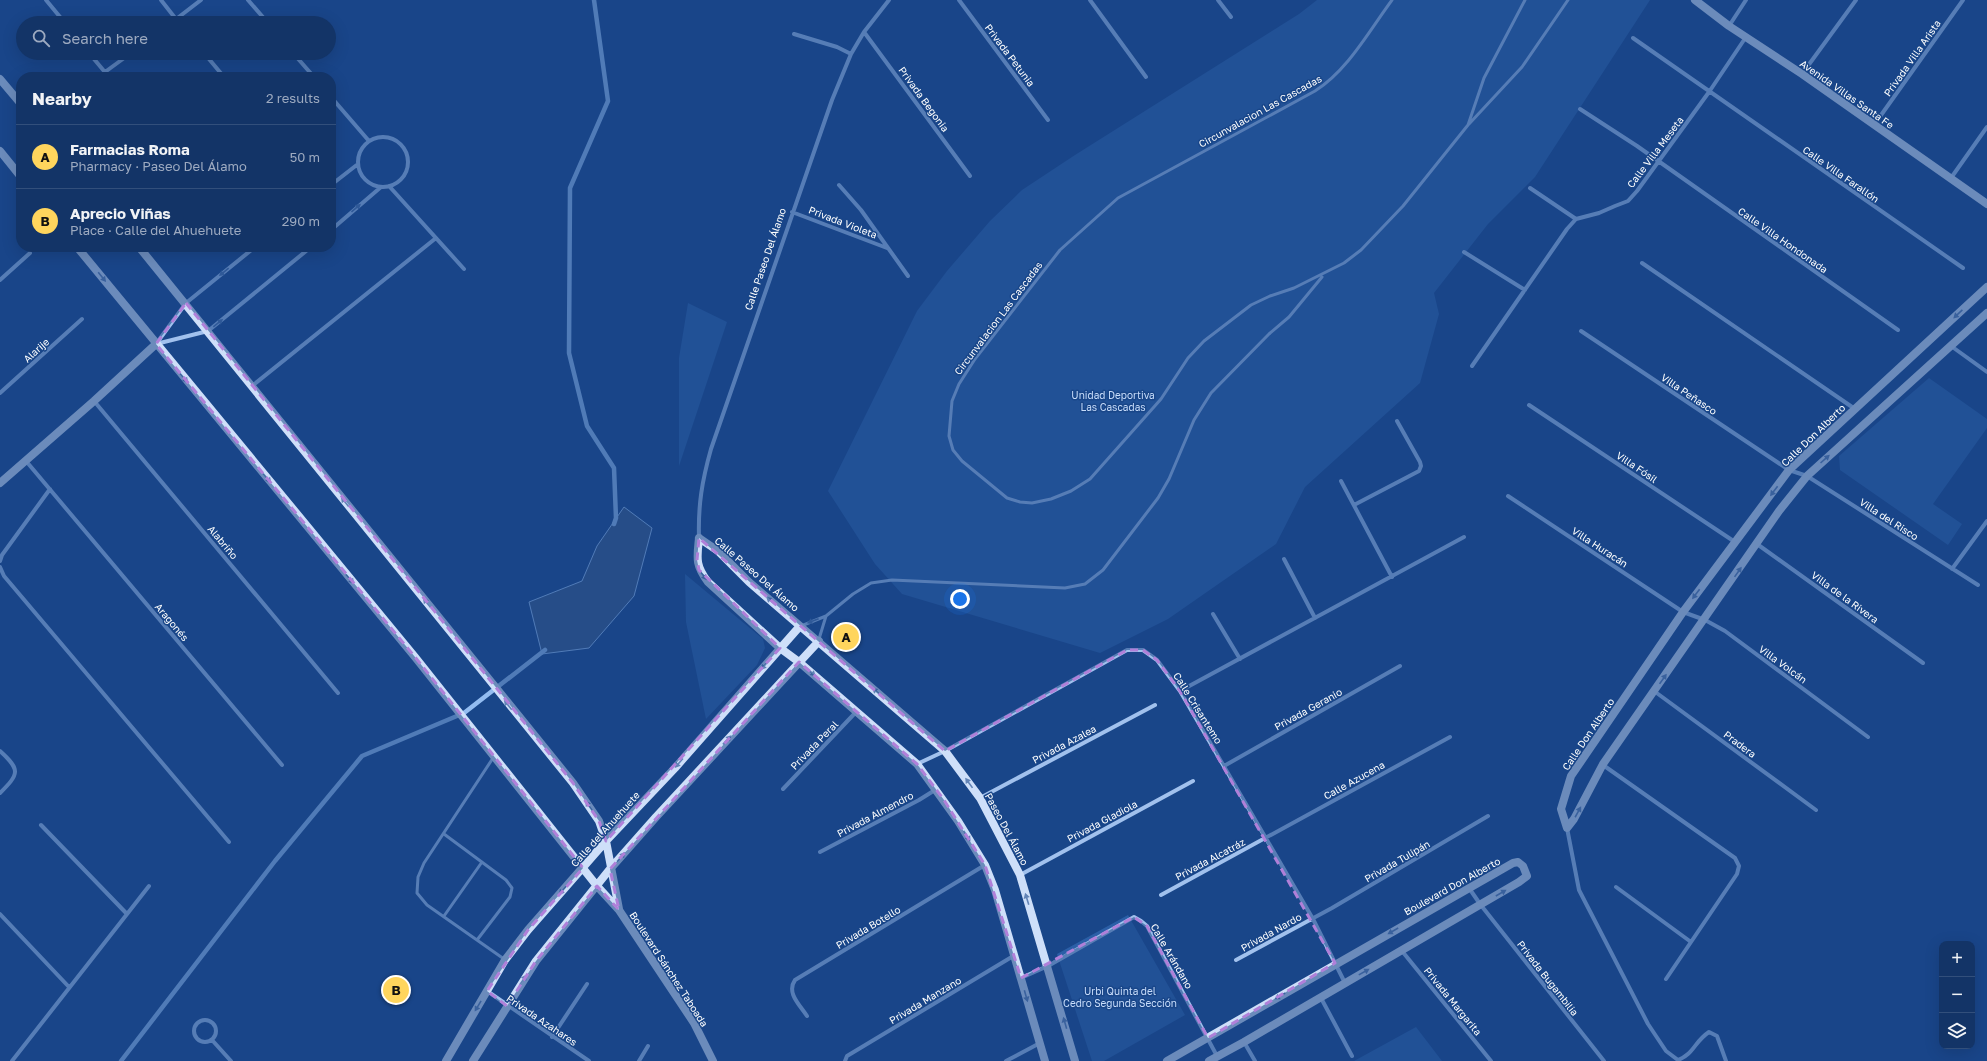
<!DOCTYPE html>
<html lang="en">
<head>
<meta charset="utf-8">
<style>
	:root { --surface:#133467; --page:#203f70; --text:#f1f3f6; --muted:#9daac0; --line:#324f7b; --accent:#ffd55d }
	body { margin:0; font-family:"Golos Text",sans-serif; background:var(--page); color:var(--text) }
	.controls { position:absolute; right:12px; bottom:12px; display:grid; overflow:hidden; border-radius:8px; box-shadow:0 4px 16px #0002 }
	.controls button { width:36px; height:36px; display:grid; place-items:center; padding:0; border:0; border-bottom:1px solid var(--line); background:var(--surface); color:var(--text); font:20px sans-serif }
	.you { position:absolute; left:960px; top:599px; width:14px; height:14px; margin:-10px; border:3px solid #fff; border-radius:50%; background:#1a73e8; box-shadow:0 0 0 6px #1a73e833 }
	.badge { display:grid; place-items:center; width:26px; height:26px; border-radius:50%; background:var(--accent); color:#111; font-size:13px; font-weight:700 }
	.pin { position:absolute; translate:-50% -50%; border:2px solid #fff; box-shadow:0 1px 4px #0006 }
	.list { margin:0; padding:0; list-style:none }
	h2 { display:flex; justify-content:space-between; align-items:center; height:52px; margin:0; padding:0 16px; font-size:17px }
	h2 small { font-size:13px; font-weight:400; color:var(--muted) }
	.list li { display:grid; grid-template-columns:26px 1fr auto; gap:12px; align-items:center; box-sizing:border-box; height:64px; padding:0 16px; border-top:1px solid var(--line) }
	.list b { display:block; font-size:15px; white-space:nowrap }
	.list p { margin:0; font-size:13px; white-space:nowrap; color:var(--muted) }
	.list em { font-size:13px; font-style:normal; color:var(--muted) }
	.icon { flex:none; width:22px; height:22px; fill:none; stroke:currentColor; stroke-width:2; stroke-linecap:round; stroke-linejoin:round }
	.map { position:relative; flex:none; width:1987px; height:1061px; overflow:hidden }
	.search { position:absolute; background:var(--surface); box-shadow:0 4px 16px #0002; left:16px; top:16px; width:320px; height:44px; display:flex; align-items:center; gap:10px; box-sizing:border-box; padding:0 14px; border-radius:22px; color:var(--muted); font-size:15px }
	.panel { position:absolute; background:var(--surface); box-shadow:0 4px 16px #0002; left:16px; top:72px; width:320px; height:180px; border-radius:16px }
	.map>svg:first-child { display:block }
	.green { fill:#2b5fa7 }
	.water { fill:#365788; stroke:#93bcf0 }
	.lines { fill:none; stroke-linecap:round; stroke-linejoin:round }
	.stream { stroke:#93bcf0; stroke-width:4.5 }
	.lane { stroke:#a1c1ed; stroke-width:3 }
	.street { stroke:#a1c1ed; stroke-width:4 }
	.secondary { stroke:#cedff9; stroke-width:8 }
	.oneway { fill:#4971ac }
	.oneway2 { fill:#6183b6 }
	.marked { fill:none; stroke:#b080d9; stroke-width:3; stroke-dasharray:8 5; stroke-linejoin:round }
	.labels { text-anchor:middle; stroke-width:3; stroke-linejoin:round; paint-order:stroke }
	.street-label { font-size:10px; fill:#fff; stroke:#194689 }
	.park-label { font-size:10px; fill:#c7dcfa; stroke:#194689 }
</style>
</head>
<body>
<div class="map">
<svg width="1987" height="1061" viewBox="0 0 1987 1061">
	<rect width="100%" height="100%" fill="#194689"/>
	<path class="green" d="M1317,0H1650L1535,177L1488,224L1434,293L1439,314L1420,383L1305,487L1276,544L1168,619L1100,653L902,594L875,564L828,491L917,311L947,271L990,221L1022,190L1075,155L1299,14Z
		M688,303L727,322L679,466V358Z
		M1929,378L1987,419V428L1933,504L1962,524L1948,545L1840,470L1839,456Z
		M685,574L763,639L765,648L757,665L706,719L686,622Z
		M1128,915L1185,1015L1104,1061H1092L1057,954Z
		M1416,1027L1442,1061H1354Z"/>
	<path class="water" d="M624,507L652,528L634,596L589,648L542,654L529,602L582,581L597,546Z"/>
	<g class="lines">
		<path class="stream" d="M594,0L608,101L570,188L569,353L587,426L614,468L616,518L614,524
			M121,1061L275,861L362,756L464,713L545,650"/>
		<path class="lane" d="M1392,0C1369,31 1348,70 1315,91L1118,198L1060,250L975,359L959,384L952,401L949,436L953,450L962,461L1007,498L1020,502L1032,503L1051,499L1071,491L1090,479L1161,399L1188,358L1204,341L1251,305L1270,296L1294,288L1344,263L1361,250L1403,206L1468,125L1484,78L1525,0
			M1469,124L1522,67L1568,0
			M801,626L826,616L853,594L871,583L892,580L1065,588L1085,584L1103,570L1158,498L1169,479L1194,420L1211,393L1269,334L1289,317L1322,277
			M819,639L826,616
			M493,758L424,863L418,877L417,893L427,905L504,959
			M444,834L506,880L512,888L510,897L477,940
			M444,916L482,862"/>
		<path class="street" d="M46,0L65,23
			M161,0L179,23
			M248,0L268,23
			M959,0L1048,120
			M1090,0L1146,77
			M1218,0L1231,17
			M171,23L201,0
			M1729,26L1746,0
			M864,32L970,176
			M794,34L837,47L851,54
			M1633,38L1963,268
			M89,53L109,77
			M204,53L224,77
			M293,53L314,77
			M105,72L131,53
			M1802,74L1856,0
			M331,97L369,141
			M1580,109L1637,146L1898,330
			M1874,125L1963,0
			M358 162a25 25 0 1 1 50 0a25 25 0 1 1-50 0Z
			M1951,178L1987,127
			M331,185L358,164
			M839,185L861,210L908,276
			M389,186L464,269
			M1530,188L1576,219
			M792,212L887,248
			M331,230L381,187
			M1464,252L1525,290
			M1642,263L1855,409
			M0,280L30,253
			M1581,331L1789,470L1807,476L1978,585
			M156,344L208,331L311,247
			M156,344L186,303L255,247
			M1951,346L1987,372
			M1472,366L1567,229L1576,219L1599,213L1615,206L1628,201L1637,191L1709,92L1746,37
			M252,386L436,238
			M0,393L82,319
			M94,401L338,693
			M1529,405L1735,542
			M26,461L282,765
			M1341,481L1392,577
			M1508,496L1683,612L1705,620L1725,631L1868,737
			M1354,505L1419,471L1421,466L1420,462L1397,421
			M699,538C698,505 702,481 711,449L832,100L851,54L864,32L889,0
			M1757,544L1923,663
			M1284,559L1315,618
			M0,561L2,555L50,489
			M0,567L4,576L229,842
			M1952,569L1987,521
			M1213,614L1240,659
			M1180,691L1464,537
			M1654,691L1816,810
			M0,751C21,770 19,774 0,793
			M917,764L945,751L1127,650H1143L1157,660L1180,691L1313,919L1345,983
			M1603,765L1735,858L1739,866L1737,874L1691,942L1616,887
			M1224,766L1400,666
			M783,789L856,712
			M980,798L1155,705
			M41,825L127,914
			M1567,828L1579,890L1648,1024L1666,1051L1678,1060C1694,1054 1694,1042 1709,1032L1717,1036L1726,1061
			M820,852L919,800L935,790
			M1020,875L1193,781
			M1469,888L1480,904L1604,1061
			M1161,895L1450,737
			M0,914L69,987
			M1402,951L1491,1061
			M1236,960L1332,908L1488,816
			M1021,978L1048,966L1134,917L1141,921L1147,926L1217,1056
			M1666,979L1691,942
			M487,991L589,1061
			M1321,998L1352,1056
			M807,1016C800,1005 786,993 795,980L985,865
			M194 1031a11 11 0 1 1 22 0a11 11 0 1 1-22 0Z
			M552,1037L587,984
			M212,1040L231,1061
			M1244,1042L1255,1061
			M12,1061L149,886
			M639,1061L648,1046
			M845,1061L847,1056L1015,955
			M1006,1061L1040,1043"/>
		<path class="secondary" d="M1695,0L1729,26L1802,74L1987,204
			M0,79L21,104
			M0,151L21,177
			M77,247L415,657L597,886L619,910L694,1023L713,1061
			M139,247L573,783L599,821L606,841L619,909
			M1987,287L1789,470L1683,612L1571,776L1561,809L1567,828L1574,819L1603,764L1779,511L1807,476L1987,313
			M0,483L94,401L156,344
			M699,538L718,551L749,582L945,751L980,798L1020,875L1075,1061
			M699,538C697,558 695,565 708,582L780,648L799,662L917,764L958,821L985,865L995,890L1045,1061
			M446,1061L505,960L528,930L606,841L675,768L800,626
			M473,1061L536,961L610,869L656,817L819,641
			M1167,1061L1513,863L1518,862L1523,866L1527,876L1519,882L1244,1042L1209,1061"/>
	</g>
	<defs><path id="oneway-solid" d="M-6-.8H1V-3.2L6.5 0L1 3.2V.8H-6Z"/></defs>
	<g class="oneway">
		<use href="#oneway-solid" transform="translate(356 208) rotate(-41)"/>
		<use href="#oneway-solid" transform="translate(224 272) rotate(141)"/>
		<use href="#oneway-solid" transform="translate(218 323) rotate(-39)"/>
		<use href="#oneway-solid" transform="translate(813 621) rotate(159)"/>
	</g>
	<g class="oneway2">
		<use href="#oneway-solid" transform="translate(102 277) rotate(51)"/>
		<use href="#oneway-solid" transform="translate(1958 314) rotate(137)"/>
		<use href="#oneway-solid" transform="translate(184 378) rotate(50)"/>
		<use href="#oneway-solid" transform="translate(1825 459) rotate(-42)"/>
		<use href="#oneway-solid" transform="translate(267 478) rotate(50)"/>
		<use href="#oneway-solid" transform="translate(1774 491) rotate(127)"/>
		<use href="#oneway-solid" transform="translate(345 502) rotate(-129)"/>
		<use href="#oneway-solid" transform="translate(1738 572) rotate(-55)"/>
		<use href="#oneway-solid" transform="translate(703 575) rotate(53)"/>
		<use href="#oneway-solid" transform="translate(350 579) rotate(50)"/>
		<use href="#oneway-solid" transform="translate(1696 594) rotate(127)"/>
		<use href="#oneway-solid" transform="translate(771 601) rotate(-140)"/>
		<use href="#oneway-solid" transform="translate(427 603) rotate(-129)"/>
		<use href="#oneway-solid" transform="translate(765 665) rotate(131)"/>
		<use href="#oneway-solid" transform="translate(811 672) rotate(41)"/>
		<use href="#oneway-solid" transform="translate(1663 679) rotate(-55)"/>
		<use href="#oneway-solid" transform="translate(877 692) rotate(-139)"/>
		<use href="#oneway-solid" transform="translate(508 705) rotate(-129)"/>
		<use href="#oneway-solid" transform="translate(727 740) rotate(-47)"/>
		<use href="#oneway-solid" transform="translate(679 763) rotate(131)"/>
		<use href="#oneway-solid" transform="translate(969 783) rotate(-126)"/>
		<use href="#oneway-solid" transform="translate(589 806) rotate(-125)"/>
		<use href="#oneway-solid" transform="translate(1578 812) rotate(-61)"/>
		<use href="#oneway-solid" transform="translate(967 836) rotate(58)"/>
		<use href="#oneway-solid" transform="translate(621 857) rotate(-49)"/>
		<use href="#oneway-solid" transform="translate(563 890) rotate(131)"/>
		<use href="#oneway-solid" transform="translate(1501 893) rotate(-30)"/>
		<use href="#oneway-solid" transform="translate(1027 899) rotate(-107)"/>
		<use href="#oneway-solid" transform="translate(1393 931) rotate(150)"/>
		<use href="#oneway-solid" transform="translate(1364 972) rotate(-29)"/>
		<use href="#oneway-solid" transform="translate(523 980) rotate(-56)"/>
		<use href="#oneway-solid" transform="translate(1026 996) rotate(74)"/>
		<use href="#oneway-solid" transform="translate(1280 996) rotate(150)"/>
		<use href="#oneway-solid" transform="translate(478 1006) rotate(121)"/>
		<use href="#oneway-solid" transform="translate(1065 1023) rotate(-106)"/>
	</g>
	<path d="M0 0H1987V1061H0ZM186,303L573,783L599,821L606,841L780,648L699,570L697,560L699,538L945,751L1127,650H1143L1157,660L1180,691L1335,963L1208,1038L1147,926L1134,917L1021,978L985,865L944,800L917,764L799,662L610,869L619,910L597,886L536,961L507,1006L487,991L528,930L583,868L415,657L156,344Z" fill="#194689" fill-opacity=".55" fill-rule="evenodd"/>
	<path class="marked" d="M186,303L573,783L599,821L606,841L780,648L699,570L697,560L699,538L945,751L1127,650H1143L1157,660L1180,691L1335,963L1208,1038L1147,926L1134,917L1021,978L985,865L944,800L917,764L799,662L610,869L619,910L597,886L536,961L507,1006L487,991L528,930L583,868L415,657L156,344Z"/>
	<g class="labels">
		<g class="street-label">
			<text transform="translate(1010 55) rotate(53)" y="4">Privada Petunia</text>
			<text transform="translate(1912 58) rotate(-55)" y="4">Privada Villa Arista</text>
			<text transform="translate(1847 94) rotate(35)" y="4">Avenida Villas Santa Fe</text>
			<text transform="translate(924 99) rotate(54)" y="4">Privada Begonia</text>
			<text transform="translate(1260 111) rotate(-29)" y="4">Circunvalacion Las Cascadas</text>
			<text transform="translate(1655 152) rotate(-53)" y="4">Calle Villa Meseta</text>
			<text transform="translate(1841 174) rotate(35)" y="4">Calle Villa Farallón</text>
			<text transform="translate(843 222) rotate(21)" y="4">Privada Violeta</text>
			<text transform="translate(1783 240) rotate(35)" y="4">Calle Villa Hondonada</text>
			<text transform="translate(765 259) rotate(-71)" y="4">Calle Paseo Del Álamo</text>
			<text transform="translate(998 318) rotate(-53)" y="4">Circunvalacion Las Cascadas</text>
			<text transform="translate(36 350) rotate(-42)" y="4">Alarije</text>
			<text transform="translate(1689 394) rotate(34)" y="4">Villa Peñasco</text>
			<text transform="translate(1813 435) rotate(-44)" y="4">Calle Don Alberto</text>
			<text transform="translate(1637 467) rotate(34)" y="4">Villa Fósil</text>
			<text transform="translate(1889 519) rotate(33)" y="4">Villa del Risco</text>
			<text transform="translate(223 542) rotate(50)" y="4">Alabriño</text>
			<text transform="translate(1600 547) rotate(33)" y="4">Villa Huracán</text>
			<text transform="translate(757 574) rotate(41)" y="4">Calle Paseo Del Álamo</text>
			<text transform="translate(1845 597) rotate(36)" y="4">Villa de la Rivera</text>
			<text transform="translate(172 622) rotate(50)" y="4">Aragonés</text>
			<text transform="translate(1783 664) rotate(36)" y="4">Villa Volcán</text>
			<text transform="translate(1198 708) rotate(58)" y="4">Calle Crisantemo</text>
			<text transform="translate(1308 709) rotate(-29)" y="4">Privada Geranio</text>
			<text transform="translate(1588 734) rotate(-56)" y="4">Calle Don Alberto</text>
			<text transform="translate(1064 744) rotate(-28)" y="4">Privada Azalea</text>
			<text transform="translate(1740 744) rotate(37)" y="4">Pradera</text>
			<text transform="translate(814 745) rotate(-46)" y="4">Privada Peral</text>
			<text transform="translate(1354 780) rotate(-29)" y="4">Calle Azucena</text>
			<text transform="translate(875 814) rotate(-28)" y="4">Privada Almendro</text>
			<text transform="translate(1102 821) rotate(-28)" y="4">Privada Gladiola</text>
			<text transform="translate(605 829) rotate(-48)" y="4">Calle del Ahuehuete</text>
			<text transform="translate(1007 829) rotate(62)" y="4">Paseo Del Álamo</text>
			<text transform="translate(1210 859) rotate(-28)" y="4">Privada Alcatráz</text>
			<text transform="translate(1397 861) rotate(-30)" y="4">Privada Tulipán</text>
			<text transform="translate(1452 886) rotate(-29)" y="4">Boulevard Don Alberto</text>
			<text transform="translate(868 927) rotate(-31)" y="4">Privada Botello</text>
			<text transform="translate(1271 932) rotate(-29)" y="4">Privada Nardo</text>
			<text transform="translate(1172 956) rotate(60)" y="4">Calle Arándano</text>
			<text transform="translate(669 969) rotate(57)" y="4">Boulevard Sánchez Taboada</text>
			<text transform="translate(1548 978) rotate(52)" y="4">Privada Bugambilia</text>
			<text transform="translate(925 1000) rotate(-31)" y="4">Privada Manzano</text>
			<text transform="translate(1453 1001) rotate(51)" y="4">Privada Margarita</text>
			<text transform="translate(542 1020) rotate(34)" y="4">Privada Azahares</text>
		</g>
		<g class="park-label">
			<text x="1113" y="399">Unidad Deportiva<tspan x="1113" dy="12">Las Cascadas</tspan></text>
			<text x="1120" y="995">Urbi Quinta del<tspan x="1120" dy="12">Cedro Segunda Sección</tspan></text>
		</g>
	</g>
</svg>
<div class="controls">
<button>+</button>
<button>−</button>
<button><svg class="icon" aria-label="layers" viewBox="0 0 24 24"><path d="M12 4l9 5-9 5-9-5zM3 14l9 5 9-5"/></svg></button>
</div>
<div class="you"></div>
<div class="pin badge" style="left:846px;top:637px">A</div>
<div class="pin badge" style="left:396px;top:990px">B</div>
<div class="search"><svg class="icon" aria-label="search" viewBox="0 0 24 24"><circle cx="10" cy="10" r="6"/><path d="M15 15l6 6"/></svg>Search here</div>
<section class="panel">
<h2>Nearby<small>2 results</small></h2>
<ul class="list">
<li><span class="badge">A</span><div><b>Farmacias Roma</b><p>Pharmacy · Paseo Del Álamo</p></div><em>50 m</em></li>
<li><span class="badge">B</span><div><b>Aprecio Viñas</b><p>Place · Calle del Ahuehuete</p></div><em>290 m</em></li>
</ul>
</section>
</div>
</body>
</html>
